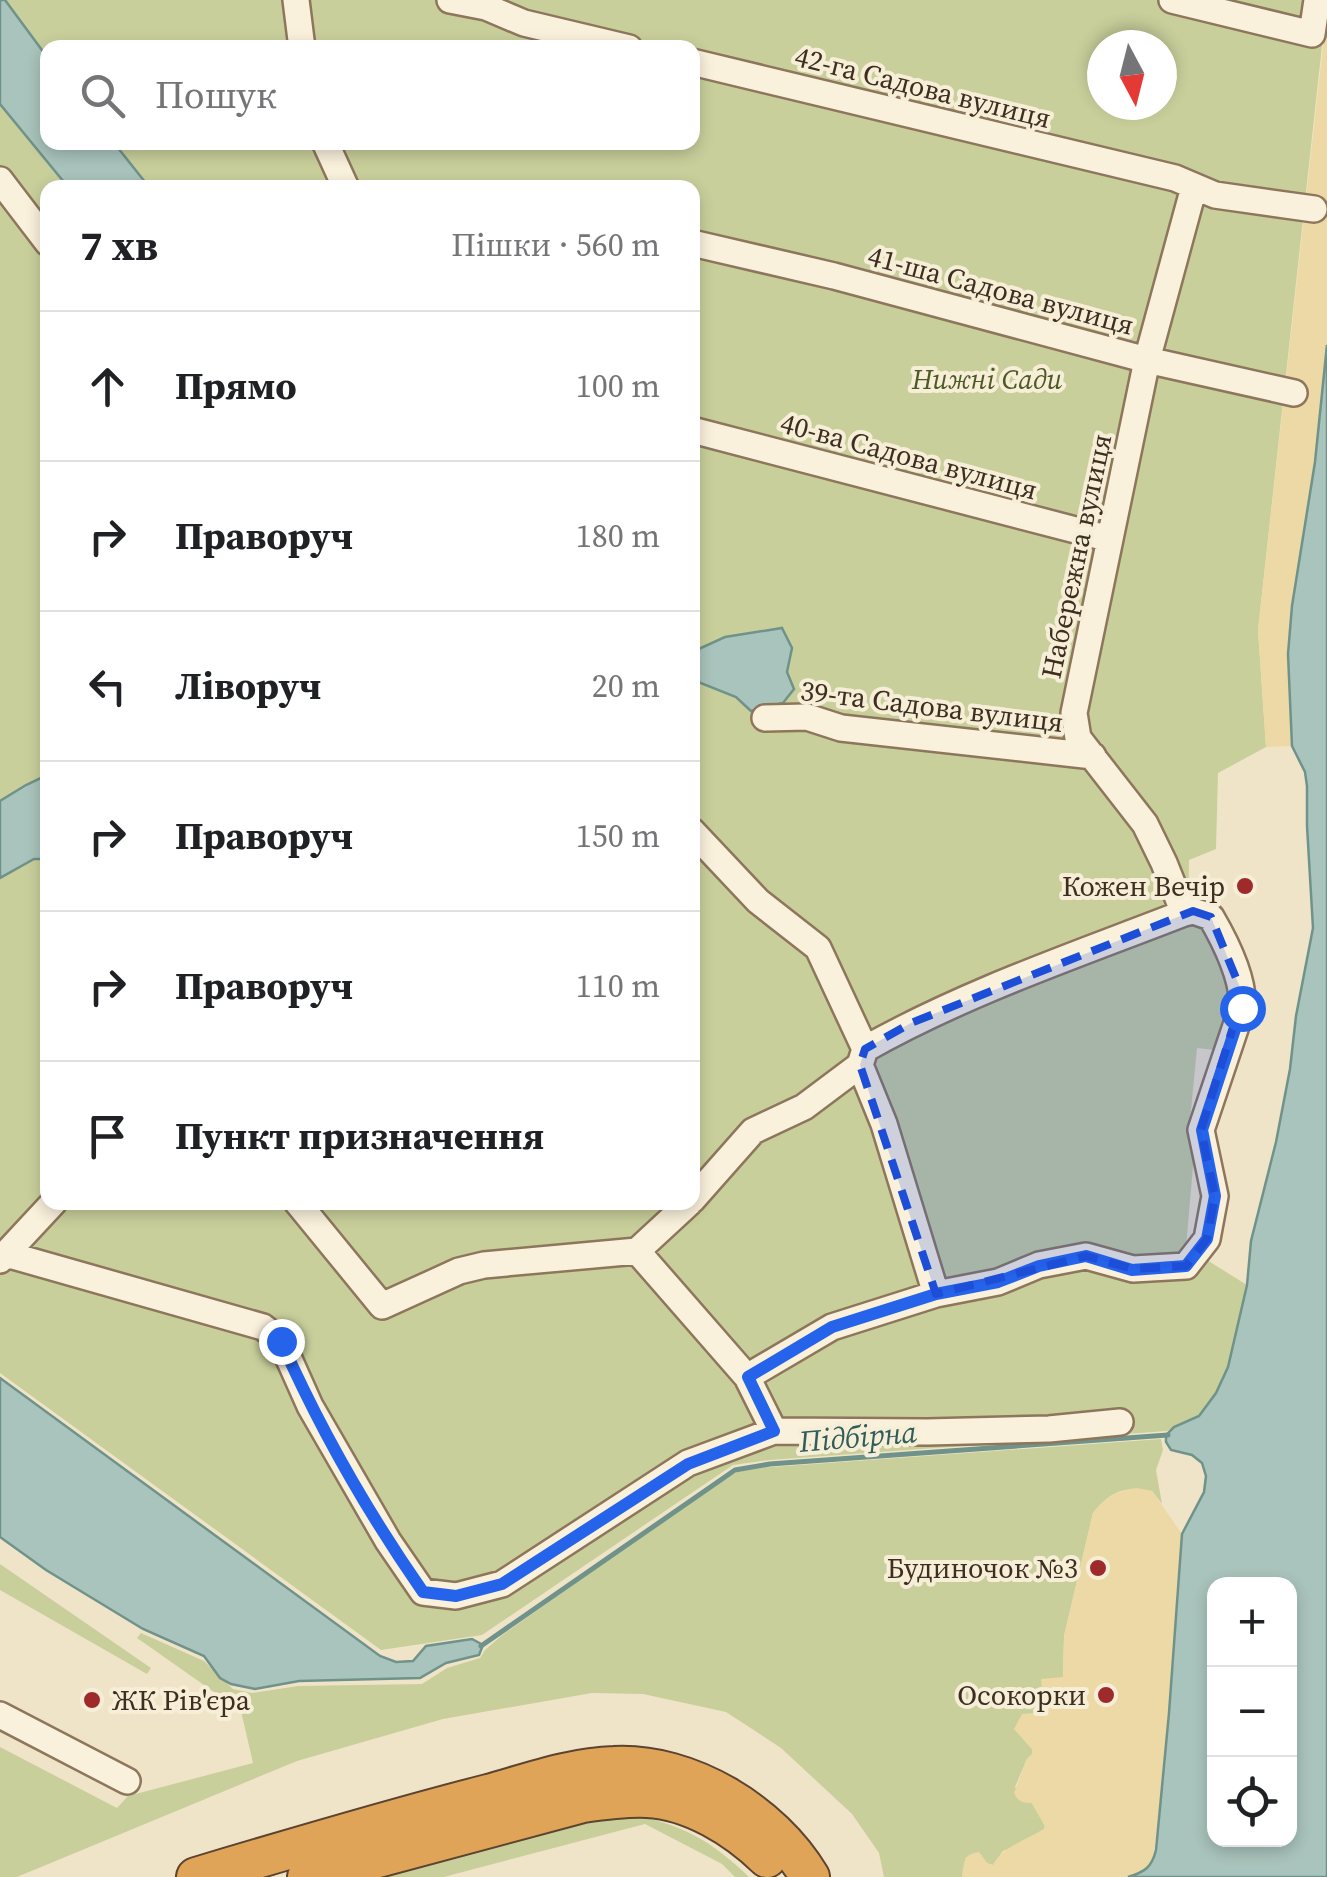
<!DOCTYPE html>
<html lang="uk">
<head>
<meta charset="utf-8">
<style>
	:root { --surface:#fff; --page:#f6f6f6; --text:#202124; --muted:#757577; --line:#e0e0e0 }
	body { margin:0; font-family:"Source Serif 4",serif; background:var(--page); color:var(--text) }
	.controls { position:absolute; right:30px; bottom:30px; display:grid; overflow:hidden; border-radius:20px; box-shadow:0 5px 15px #0003 }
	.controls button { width:90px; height:90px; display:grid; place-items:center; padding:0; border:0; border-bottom:2px solid var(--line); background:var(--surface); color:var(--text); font:50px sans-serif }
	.compass { position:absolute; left:1087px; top:30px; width:90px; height:90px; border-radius:50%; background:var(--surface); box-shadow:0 5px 15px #0003; rotate:173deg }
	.stop { position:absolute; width:30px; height:30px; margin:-22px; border:8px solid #2563eb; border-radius:50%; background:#fff }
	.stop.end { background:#2563eb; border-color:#fff; box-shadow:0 2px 10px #0008 }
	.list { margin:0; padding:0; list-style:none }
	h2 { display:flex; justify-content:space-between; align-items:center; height:130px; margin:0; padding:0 40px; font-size:42px }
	h2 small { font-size:32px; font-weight:400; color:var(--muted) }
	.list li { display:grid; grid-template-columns:65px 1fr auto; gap:30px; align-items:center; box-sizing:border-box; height:150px; padding:0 40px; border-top:2px solid var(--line) }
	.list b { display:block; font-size:38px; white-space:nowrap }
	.list em { font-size:32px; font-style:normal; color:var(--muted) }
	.icon { flex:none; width:55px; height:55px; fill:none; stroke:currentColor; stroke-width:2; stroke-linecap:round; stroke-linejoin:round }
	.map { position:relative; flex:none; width:1327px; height:1877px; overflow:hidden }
	.search { position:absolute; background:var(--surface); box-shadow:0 5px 15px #0003; left:40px; top:40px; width:660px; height:110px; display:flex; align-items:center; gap:25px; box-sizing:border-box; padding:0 35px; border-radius:20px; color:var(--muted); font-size:38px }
	.panel { position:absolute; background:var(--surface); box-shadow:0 5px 15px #0003; left:40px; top:180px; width:660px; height:1030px; border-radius:20px }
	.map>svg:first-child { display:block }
	.green { fill:#c9cf9b; fill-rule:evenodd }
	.sand { fill:#ecd9a5 }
	.water { fill:#a9c4bc; stroke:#6f938a; stroke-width:2.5; fill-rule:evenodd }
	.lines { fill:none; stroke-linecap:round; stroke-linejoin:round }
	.stream { stroke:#6f938a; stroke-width:5 }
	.minor-casing { stroke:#8d765c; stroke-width:30 }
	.highway-casing { stroke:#5b4430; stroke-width:42 }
	.minor { stroke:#faf1dc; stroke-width:25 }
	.highway { stroke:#e0a458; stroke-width:38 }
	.route { stroke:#2563eb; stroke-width:12 }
	.marked { fill:#1d4ed8; fill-opacity:0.2; stroke:#1d4ed8; stroke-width:8; stroke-dasharray:20 12; stroke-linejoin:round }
	.poi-dot { fill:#9e2a2b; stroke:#f7eed8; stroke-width:4 }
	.labels { text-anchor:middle; stroke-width:8; stroke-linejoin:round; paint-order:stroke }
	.street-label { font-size:28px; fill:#3d2e20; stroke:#f7eed8 }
	.park-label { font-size:28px; font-style:italic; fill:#4d5a26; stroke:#f7eed8 }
	.poi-label { font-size:28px; fill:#3d2e20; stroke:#f7eed8; text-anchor:end }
	.water-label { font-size:30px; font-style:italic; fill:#2f5d5a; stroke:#f7eed8 }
</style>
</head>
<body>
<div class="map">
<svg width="1327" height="1877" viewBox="0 0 1327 1877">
	<rect width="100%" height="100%" fill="#f0e4c8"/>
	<path class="green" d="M0,0H1327L1258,630L1266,747L1218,773L1216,849L1189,860L1188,921L1206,918L1217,963L1226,964L1230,1005L1215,1050L1197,1048L1189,1130L1195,1143L1186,1247L1247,1285C1239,1322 1229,1395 1196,1417C1188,1423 1176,1426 1167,1431L770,1460L733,1465L482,1635L381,1650L0,1373ZM1102,45H1162V105H1102ZM48,48H692V142H48ZM48,188H692V1202H48Z
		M1161,1439L1163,1450L1156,1470L1162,1504L1152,1491C1124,1486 1111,1491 1093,1513L1064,1636L1063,1678L1044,1712L1015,1729L1032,1749V1754L1027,1759L1015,1787L1032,1803L1045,1826L1044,1830L1016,1846L1003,1851L993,1865L966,1857L962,1877H884L879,1853L852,1814L781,1748L726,1712L643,1694L592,1693L443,1719L297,1761L17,1877H0V1747L117,1808L128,1796L253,1763L241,1711L137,1638L141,1633L204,1661L233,1689L252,1693L298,1686L422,1684L447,1668L480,1658L485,1650L501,1636L694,1499L737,1472L760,1468Z
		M0,1564L151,1668L147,1674L0,1590Z
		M631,1815C681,1823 713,1842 749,1877H735L722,1864L645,1824L444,1877H372L595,1818Z"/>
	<path class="sand" d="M1327,10V345L1315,462L1292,606L1288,654L1292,746L1266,747L1258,630Z
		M1137,1488L1152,1491L1182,1534L1169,1713L1153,1863L1147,1870L1128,1877H962C965,1861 962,1855 979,1852L988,1864L993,1865C1002,1847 1026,1840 1044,1829L1045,1826L1032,1803C1023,1803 1018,1802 1014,1793L1027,1759L1032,1754V1749L1014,1729L1022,1714L1044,1712L1041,1679L1063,1677L1064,1636L1093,1513C1106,1497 1116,1491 1137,1488Z"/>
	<path class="water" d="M0,0H5L47,57L48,142L114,143L149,187H68L0,104Z
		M1327,345V1877H1128C1145,1872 1152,1867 1156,1850L1169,1713L1182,1534L1204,1492L1206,1476L1202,1463L1192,1455L1171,1450L1166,1442V1435L1174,1427L1199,1416L1216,1393L1228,1367L1247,1285L1251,1241L1276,1142L1290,1069L1296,1016L1313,928L1307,826V786L1305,772L1292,746L1288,654L1292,606L1315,462ZM1290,1584V1840H1214V1584Z
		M782,628L792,648L787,672L794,689L783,703L751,711L736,697L693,680L692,652L725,637Z
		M47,775V859H34L0,878V801L26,785Z
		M0,1378L380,1656L396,1662L413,1661L426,1646L472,1639L483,1645L479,1655L446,1663L420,1678L299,1681L255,1689L231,1684L220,1678L204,1656L143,1629L46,1570L0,1537Z"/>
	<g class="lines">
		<path class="stream" d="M481,1646L735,1470L770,1464L1168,1435"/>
		<defs>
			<path id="minor" d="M296,0L302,48
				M450,0L486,7L524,23L629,48
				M1172,0L1312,34L1317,0
				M692,62L1175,178L1215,195L1314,209
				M325,142L346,188
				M0,180L48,243
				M692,243L834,276L1147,360L1294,393
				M692,430L1110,539
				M765,718L807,717L841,728L1093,756
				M692,831L758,901L818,948L865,1049
				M1184,913L1164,863L1145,824L1078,738L1074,713L1147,360L1194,187
				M860,1065L884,1124L936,1294
				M692,1200L753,1131L804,1107L860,1065L865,1049C966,992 1076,955 1184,913L1193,911L1211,917C1225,941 1245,981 1242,1008L1201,1130L1215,1196L1207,1239L1186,1266L1133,1269L1086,1256L1039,1265L998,1282L936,1294L832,1327L747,1377
				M297,1202L382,1306L459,1271L484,1265L637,1251L690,1202
				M637,1251L747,1377L774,1431
				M6,1254L263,1327L281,1341L310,1406L388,1541L423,1592L456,1596L502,1584L688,1463L774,1431L927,1432L1049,1429L1120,1422
				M0,1260L54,1202
				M0,1715L127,1781"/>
			<path id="highway" d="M196,1877C293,1848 390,1819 488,1794C528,1783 572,1767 614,1766C689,1762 772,1813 810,1877
				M307,1877L583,1803C604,1800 625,1797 647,1798C691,1800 736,1828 767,1858"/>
		</defs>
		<use href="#minor" class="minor-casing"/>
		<use href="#highway" class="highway-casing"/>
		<use href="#minor" class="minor"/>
		<use href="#highway" class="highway"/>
	</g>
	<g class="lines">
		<path class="route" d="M281,1341C320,1429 368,1513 423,1592L456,1596L502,1584L688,1464L774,1431L748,1377L832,1327L936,1294L998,1282L1039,1266L1086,1256L1132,1270L1186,1266L1207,1239L1215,1196L1202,1130L1242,1008"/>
	</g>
	<path class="marked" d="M1193,911L1211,917L1243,995L1201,1130L1215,1196L1207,1239L1186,1266L1133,1269L1086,1256L936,1294L860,1065L865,1049L911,1023Z"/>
	<g class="poi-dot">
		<circle cx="1245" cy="886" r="10"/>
		<circle cx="1098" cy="1568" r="10"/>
		<circle cx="1106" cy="1695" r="10"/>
		<circle cx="92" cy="1700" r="10"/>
	</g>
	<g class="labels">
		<g class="street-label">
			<text transform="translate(923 87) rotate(14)" y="10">42-га Садова вулиця</text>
			<text transform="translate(1001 290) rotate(15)" y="10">41-ша Садова вулиця</text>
			<text transform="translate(909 456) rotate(15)" y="10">40-ва Садова вулиця</text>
			<text transform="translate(1076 556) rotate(-78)" y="10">Набережна вулиця</text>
			<text transform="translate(932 706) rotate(7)" y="10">39-та Садова вулиця</text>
		</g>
		<g class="park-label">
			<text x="987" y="389">Нижні Сади</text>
		</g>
		<g class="poi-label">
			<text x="1225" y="896">Кожен Вечір</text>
			<text x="1078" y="1578">Будиночок №3</text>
			<text x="1086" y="1705">Осокорки</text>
			<text x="112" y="1710" text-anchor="start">ЖК Рів'єра</text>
		</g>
		<g class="water-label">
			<text transform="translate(858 1437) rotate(-5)" y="10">Підбірна</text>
		</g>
	</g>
</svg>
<div class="controls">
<button>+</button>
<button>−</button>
<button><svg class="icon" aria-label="locate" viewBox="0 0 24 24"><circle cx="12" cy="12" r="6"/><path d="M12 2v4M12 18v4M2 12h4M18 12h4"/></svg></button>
</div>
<svg class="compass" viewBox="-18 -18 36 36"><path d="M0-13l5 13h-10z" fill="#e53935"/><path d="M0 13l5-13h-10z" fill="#757577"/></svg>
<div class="stop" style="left:1242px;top:1008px"></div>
<div class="stop end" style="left:281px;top:1341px"></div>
<div class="search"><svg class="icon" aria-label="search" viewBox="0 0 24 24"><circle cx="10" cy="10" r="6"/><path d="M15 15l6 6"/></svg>Пошук</div>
<section class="panel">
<h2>7 хв<small>Пішки · 560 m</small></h2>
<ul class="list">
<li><svg class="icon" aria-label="ahead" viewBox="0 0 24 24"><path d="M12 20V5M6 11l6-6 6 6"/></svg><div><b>Прямо</b></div><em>100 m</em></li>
<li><svg class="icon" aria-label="right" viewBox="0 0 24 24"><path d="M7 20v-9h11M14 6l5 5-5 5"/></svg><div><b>Праворуч</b></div><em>180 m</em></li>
<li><svg class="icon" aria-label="left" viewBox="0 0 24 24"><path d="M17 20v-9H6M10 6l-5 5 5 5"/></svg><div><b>Ліворуч</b></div><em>20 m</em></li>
<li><svg class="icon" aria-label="right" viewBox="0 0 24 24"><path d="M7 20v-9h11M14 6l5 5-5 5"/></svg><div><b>Праворуч</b></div><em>150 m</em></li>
<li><svg class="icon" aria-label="right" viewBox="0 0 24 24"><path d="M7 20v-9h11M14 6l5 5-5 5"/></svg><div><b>Праворуч</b></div><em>110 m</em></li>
<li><svg class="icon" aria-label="arrive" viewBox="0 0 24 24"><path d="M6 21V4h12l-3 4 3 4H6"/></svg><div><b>Пункт призначення</b></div></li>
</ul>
</section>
</div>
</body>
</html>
